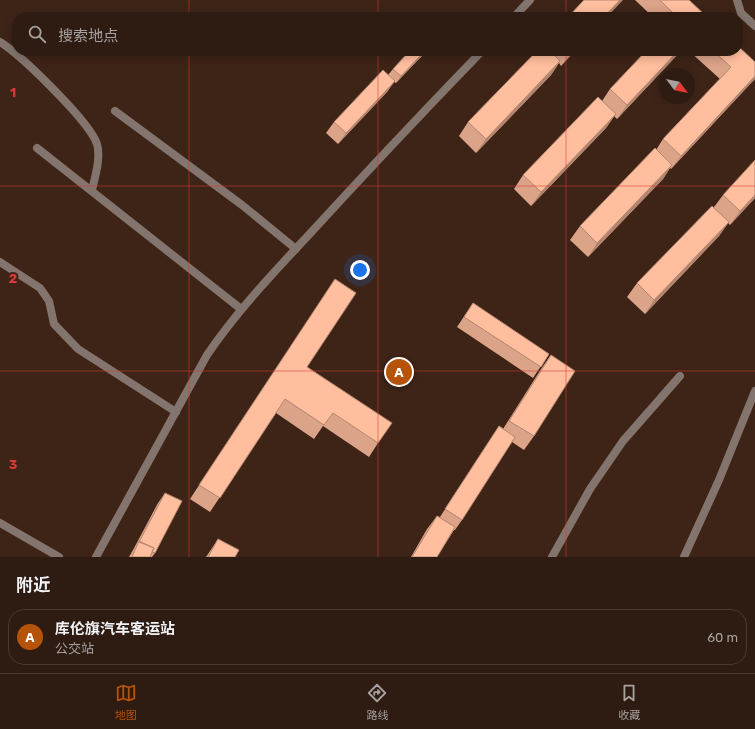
<!DOCTYPE html>
<html lang="zh">
<head>
<meta charset="utf-8">
<style>
	:root { --surface:#2e1b11; --page:#3a281f; --text:#f1f3f6; --muted:#a7a19f; --line:#493931; --accent:#b45309 }
	body { margin:0; font-family:Rubik,"Noto Sans SC",sans-serif; background:var(--page); color:var(--text) }
	.compass { position:absolute; left:659px; top:68px; width:36px; height:36px; border-radius:50%; background:var(--surface); box-shadow:0 2px 10px #0003; rotate:122deg }
	.you { position:absolute; left:360px; top:270px; width:14px; height:14px; margin:-10px; border:3px solid #fff; border-radius:50%; background:#1a73e8; box-shadow:0 0 0 6px #1a73e833 }
	.badge { display:grid; place-items:center; width:26px; height:26px; border-radius:50%; background:var(--accent); color:#fff; font-size:13px; font-weight:700 }
	.pin { position:absolute; translate:-50% -50%; border:2px solid #fff; box-shadow:0 1px 4px #0006 }
	.list { margin:0; padding:0; list-style:none }
	h2 { display:flex; justify-content:space-between; align-items:center; height:52px; margin:0; padding:0 16px; font-size:17px }
	h2 small { font-size:13px; font-weight:400; color:var(--muted) }
	.list li { display:grid; grid-template-columns:26px 1fr auto; gap:12px; align-items:center; box-sizing:border-box; height:56px; margin:0 8px 8px; padding:0 8px; border:1px solid var(--line); border-radius:16px }
	.list b { display:block; font-size:15px; white-space:nowrap }
	.list p { margin:0; font-size:13px; white-space:nowrap; color:var(--muted) }
	.list em { font-size:13px; font-style:normal; color:var(--muted) }
	.icon { flex:none; width:22px; height:22px; fill:none; stroke:currentColor; stroke-width:2; stroke-linecap:round; stroke-linejoin:round }
	.map { position:relative; flex:none; width:755px; height:557px; overflow:hidden }
	.search { position:absolute; background:var(--surface); box-shadow:0 2px 10px #0003; left:12px; right:12px; top:12px; height:44px; display:flex; align-items:center; gap:10px; box-sizing:border-box; padding:0 14px; border-radius:16px; color:var(--muted); font-size:15px }
	.sheet { height:116px; background:var(--surface) }
	nav { display:flex; justify-content:space-around; align-items:center; box-sizing:border-box; height:56px; border-top:1px solid var(--line); background:var(--surface); font-size:11px; color:var(--muted) }
	nav a { display:grid; justify-items:center; gap:2px }
	nav .on { color:var(--accent) }
	.map>svg:first-child { display:block }
	.lines { fill:none; stroke-linecap:round; stroke-linejoin:round }
	.minor { stroke:#83756e; stroke-width:8 }
	.tertiary { stroke:#83756e; stroke-width:8 }
	.wall { fill:#dba388 }
	.shaded-wall { fill:#b2856f }
	.building { fill:#ffbe9e; stroke:#b2856f }
	.grid { fill:none; stroke:#d73938; stroke-width:1; stroke-opacity:0.55 }
	.grid-label { font-size:13px; text-anchor:middle; font-weight:bold; fill:#d73938; stroke:#3e2417; stroke-width:4; stroke-linejoin:round; paint-order:stroke }
</style>
</head>
<body>
<div class="map">
<svg width="755" height="557" viewBox="0 0 755 557">
	<rect width="100%" height="100%" fill="#3e2417"/>
	<g class="lines">
		<path class="minor" d="M737,0L741,13L755,26
			M0,42C21,55 90,122 97,144C101,158 95,177 92,190
			M115,111L242,205L296,249
			M37,148L241,309
			M0,262L40,288L49,301L54,324L78,349L176,412
			M0,523L59,557
			M552,557L590,489L623,441L680,376
			M684,557L719,480L755,391"/>
		<path class="tertiary" d="M514,17L530,0
			M96,557L207,355C239,308 278,268 317,226C371,167 426,109 482,51"/>
	</g>
	<path class="wall" d="M635,0H689L707,17H653Z
		M409,51H427L417,61L396,83L394,82L387,92L338,144L326,133L334,122L388,75L393,69Z
		M537,51H575L561,66L559,63L551,75L476,153L459,136L468,122Z
		M681,51L617,119L614,116L606,128L531,206L514,189L523,175L602,101L610,89Z
		M689,51H738L755,62V79L752,82L671,169L670,168L663,179L588,257L570,240L580,226L656,150L663,139L720,79Z
		M723,195L755,198L730,225L728,223L719,236L645,314L627,297L637,283L714,207Z
		M335,279L307,367L378,443L369,457L323,426L314,439L276,413L210,512L190,499Z
		M473,303L549,354L533,378L457,327Z
		M551,355L534,436L524,450L512,442L462,520L455,530H454L437,557H411L427,529L437,516L440,517L499,426L503,429L541,369Z
		M165,493L155,553L152,557H129L133,550L158,503Z
		M218,539L235,557H206Z"/>
	<path class="shaded-wall" d="M620,0H623L607,17H604Z
		M425,51H427L417,61L422,54Z
		M572,51H575L561,66Z
		M678,51H681L617,119L627,105Z
		M421,55L416,62L396,83L401,76Z
		M560,61L551,75L476,153L486,139Z
		M755,76V79L752,82L671,169L681,156Z
		M395,81L387,92L338,144L346,133Z
		M616,114L606,128L531,206L541,192Z
		M672,165L663,179L588,257L597,243Z
		M755,195V198L730,225L740,211Z
		M729,222L719,236L645,314L654,300Z"/>
	<path class="building" d="M584,0H620L604,17H568Z
		M660,0H689L707,17H677Z
		M738,46L755,62V76L681,156L663,139L731,67L713,51H738Z
		M410,51H416L421,55L401,76L393,69Z
		M419,51H425L422,54Z
		M537,51H550L560,61L486,139L468,122Z
		M646,51H678L627,105L610,89Z
		M383,70L395,81L346,133L334,122Z
		M598,97L616,114L541,192L523,175Z
		M655,148L672,165L597,243L580,226Z
		M755,160V195L740,211L723,195Z
		M712,206L729,222L654,300L637,283Z
		M335,279L356,293L307,367L392,423L378,443L333,413L324,425L285,399L220,498L199,485Z
		M473,303L549,354L541,367L464,317Z
		M551,355L575,371L534,436L509,421Z
		M499,426L515,437L462,520L445,509Z
		M165,493L182,501L155,553L152,552L154,548L139,542Z
		M437,516L455,527L437,557H412Z
		M218,539L239,550L235,557H208Z
		M139,541L154,548L150,557H132Z"/>
	<path class="grid" d="M189,0V17M378,0V17M566,0V17M189,51V557M378,51V557M566,51V557M0,186H755M0,371H755"/>
	<g class="grid-label">
		<text x="13" y="97">1</text>
		<text x="13" y="283">2</text>
		<text x="13" y="469">3</text>
	</g>
</svg>
<svg class="compass" viewBox="-18 -18 36 36"><path d="M0-13l5 13h-10z" fill="#e53935"/><path d="M0 13l5-13h-10z" fill="#a7a19f"/></svg>
<div class="you"></div>
<div class="pin badge" style="left:399px;top:372px">A</div>
<div class="search"><svg class="icon" aria-label="search" viewBox="0 0 24 24"><circle cx="10" cy="10" r="6"/><path d="M15 15l6 6"/></svg>搜索地点</div>
</div>
<section class="sheet">
<h2>附近<small></small></h2>
<ul class="list">
<li><span class="badge">A</span><div><b>库伦旗汽车客运站</b><p>公交站</p></div><em>60 m</em></li>
</ul>
</section>
<nav>
<a class="on"><svg class="icon" aria-label="map" viewBox="0 0 24 24"><path d="M3 6l6-2 6 2 6-2v14l-6 2-6-2-6 2zM9 4v14M15 6v14"/></svg>地图</a>
<a><svg class="icon" aria-label="directions" viewBox="0 0 24 24"><path d="M12 3l9 9-9 9-9-9zM9 14v-3h6M13 9l2 2-2 2"/></svg>路线</a>
<a><svg class="icon" aria-label="saved" viewBox="0 0 24 24"><path d="M7 4h10v16l-5-4-5 4z"/></svg>收藏</a>
</nav>
</body>
</html>
